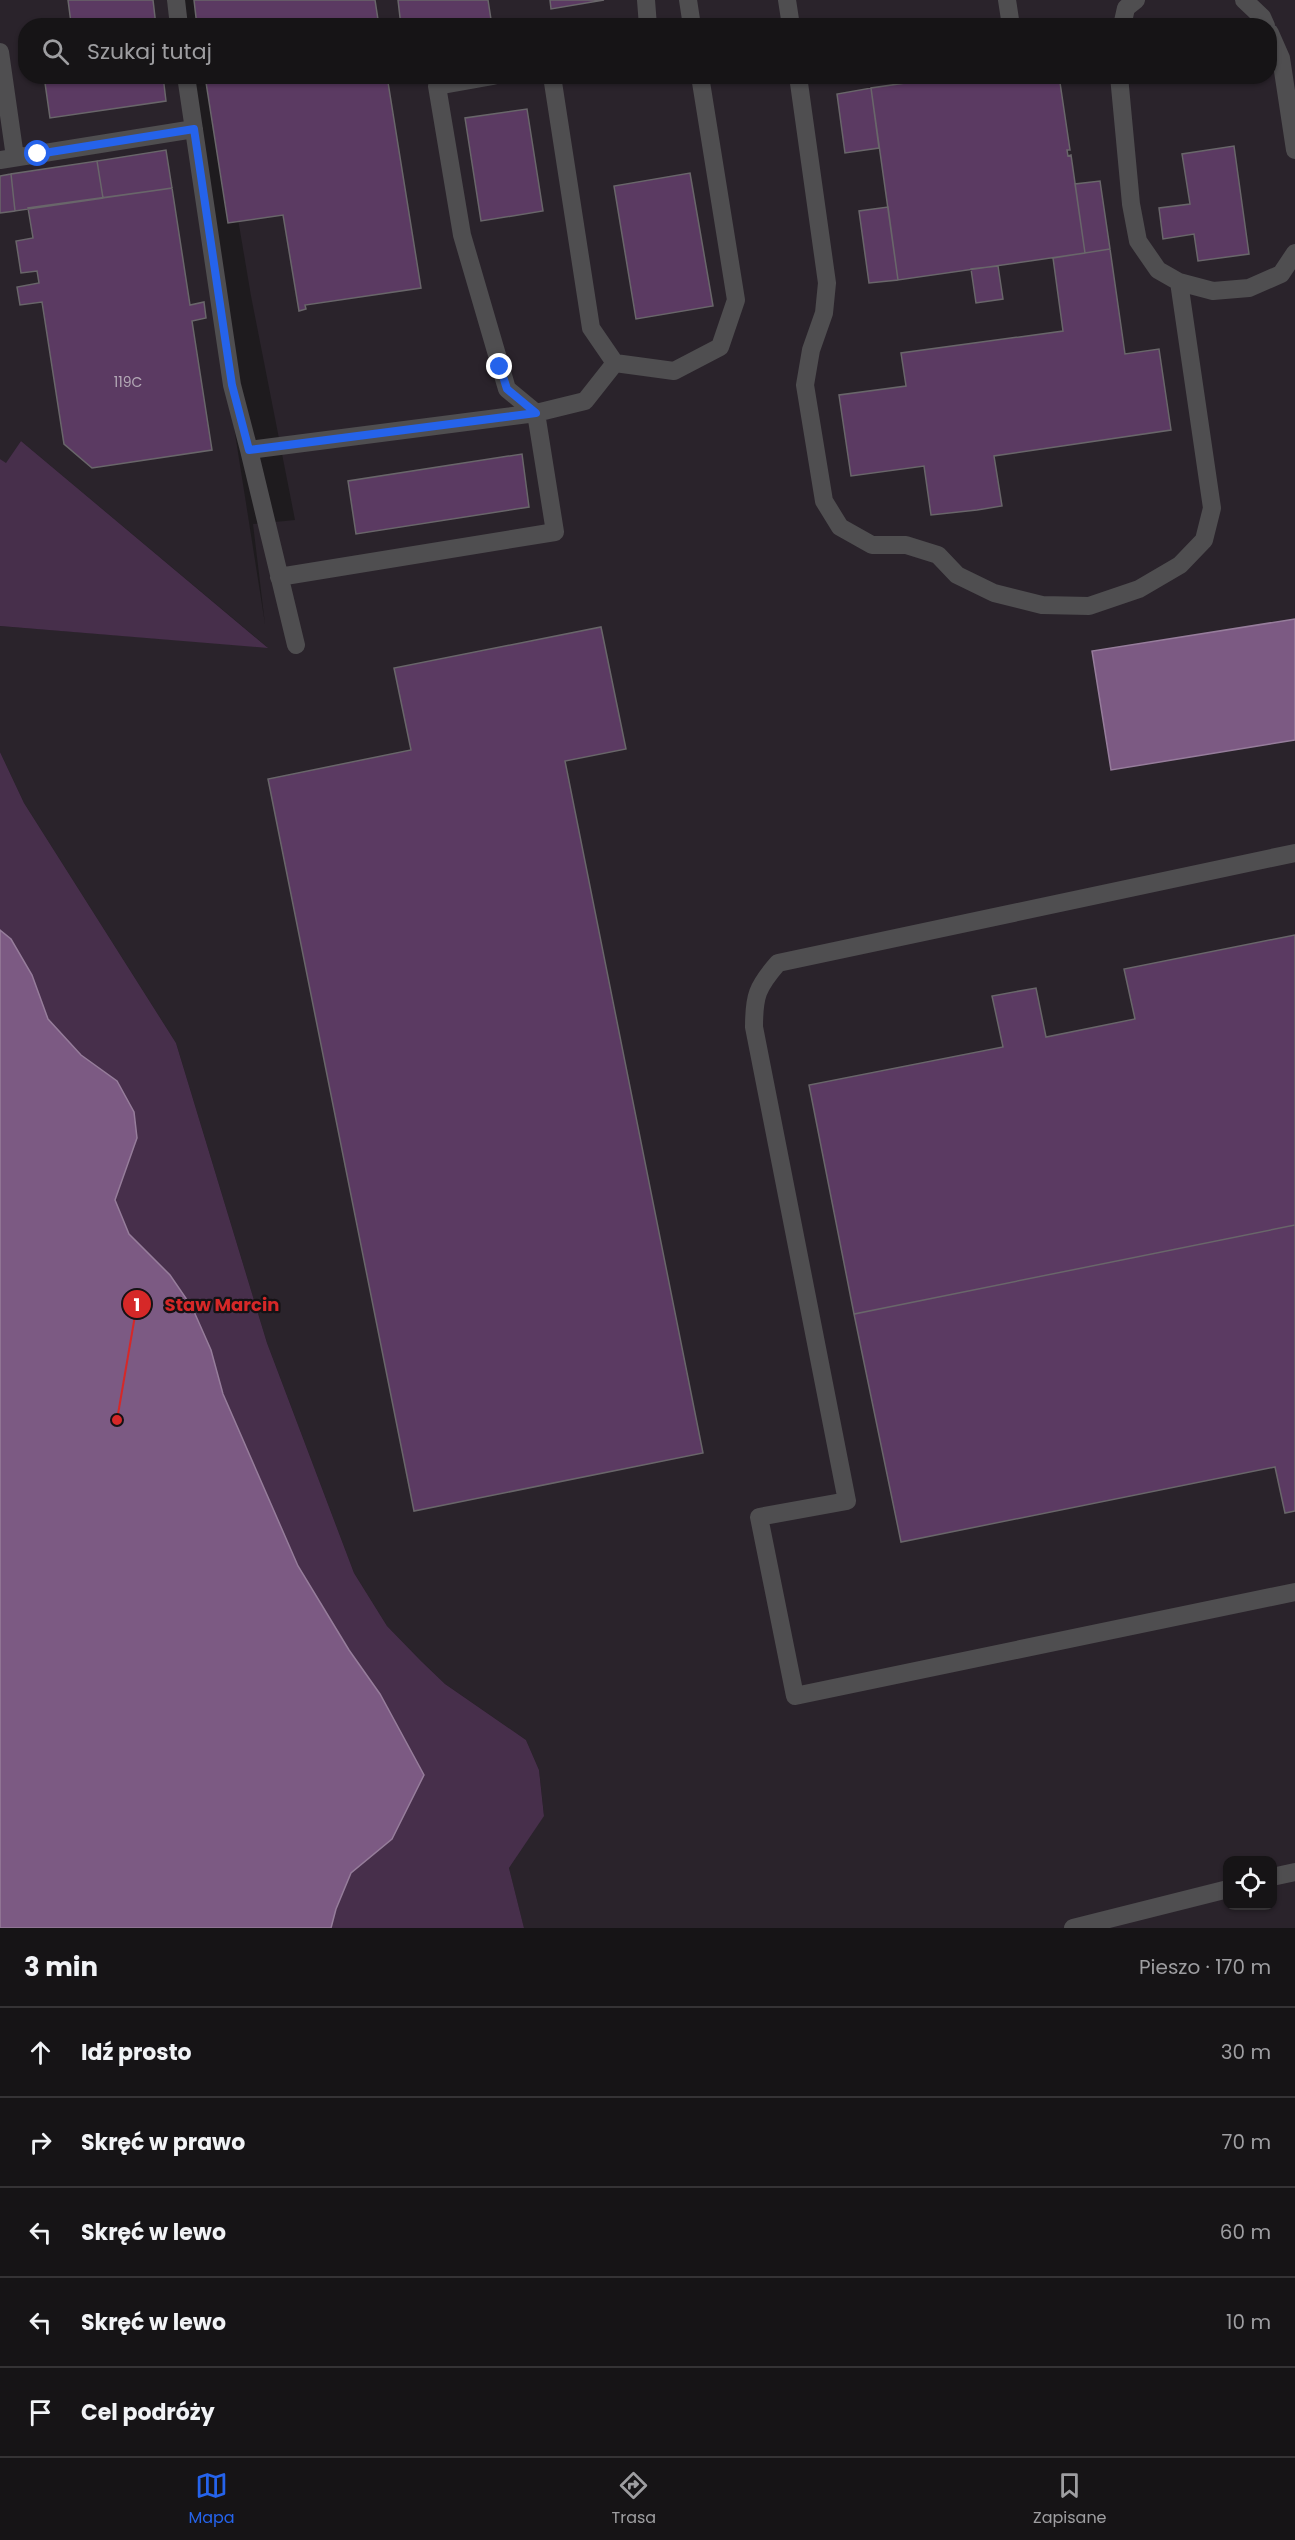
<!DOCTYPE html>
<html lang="pl">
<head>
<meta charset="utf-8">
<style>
	:root { --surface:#161416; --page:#1f1d1f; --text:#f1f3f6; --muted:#9e9ea1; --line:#353335; --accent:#2563eb }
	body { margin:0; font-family:Poppins,sans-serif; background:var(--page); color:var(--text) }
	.controls { position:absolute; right:18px; bottom:18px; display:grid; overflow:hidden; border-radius:12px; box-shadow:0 2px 4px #0004 }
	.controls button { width:54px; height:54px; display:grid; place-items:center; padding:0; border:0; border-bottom:2px solid var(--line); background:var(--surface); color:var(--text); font:30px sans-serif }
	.stop { position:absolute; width:18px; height:18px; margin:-14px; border:4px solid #2563eb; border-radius:50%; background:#fff }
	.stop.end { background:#2563eb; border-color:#fff; box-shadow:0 2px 6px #0008 }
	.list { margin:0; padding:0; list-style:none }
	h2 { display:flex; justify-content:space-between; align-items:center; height:78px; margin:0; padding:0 24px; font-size:26px }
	h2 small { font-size:20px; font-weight:400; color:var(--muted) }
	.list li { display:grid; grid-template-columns:39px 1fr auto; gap:18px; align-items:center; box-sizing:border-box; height:90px; padding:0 24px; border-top:2px solid var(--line) }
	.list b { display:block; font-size:22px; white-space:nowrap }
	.list em { font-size:20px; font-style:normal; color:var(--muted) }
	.icon { flex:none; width:33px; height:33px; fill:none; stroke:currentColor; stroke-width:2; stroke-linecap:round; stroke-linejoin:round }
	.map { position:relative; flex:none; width:1295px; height:1928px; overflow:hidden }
	.search { position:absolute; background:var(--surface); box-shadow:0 2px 4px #0004; left:18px; right:18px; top:18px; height:66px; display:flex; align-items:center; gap:15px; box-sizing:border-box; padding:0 21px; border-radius:24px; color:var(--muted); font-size:22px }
	.sheet { height:528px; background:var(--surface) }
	nav { display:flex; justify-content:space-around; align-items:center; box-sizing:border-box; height:84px; border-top:2px solid var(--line); background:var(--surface); font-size:16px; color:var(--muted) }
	nav a { display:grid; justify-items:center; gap:3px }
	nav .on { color:var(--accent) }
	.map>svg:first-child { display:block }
	.built { fill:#2a232b; fill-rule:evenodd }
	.green { fill:#472f4b }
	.water { fill:#7c5a83; stroke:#967d9b; stroke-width:1.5 }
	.building { fill:#5b3a62; stroke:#69666a; stroke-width:1.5 }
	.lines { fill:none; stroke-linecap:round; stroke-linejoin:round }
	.lane { stroke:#4f4e50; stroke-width:18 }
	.route { stroke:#2563eb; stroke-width:8 }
	.labels { text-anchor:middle; stroke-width:4.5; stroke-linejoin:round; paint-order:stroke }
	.number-label { font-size:14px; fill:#b4aab6 }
	.leader { fill:none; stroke:#d62828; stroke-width:2 }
	.callout-dot { fill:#d62828; stroke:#151215; stroke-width:2 }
	.mark-label { font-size:18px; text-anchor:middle; font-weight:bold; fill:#fff }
	.callout-label { font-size:18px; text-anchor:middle; font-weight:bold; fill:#d62828; stroke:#151215; stroke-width:4.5; stroke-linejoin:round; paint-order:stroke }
</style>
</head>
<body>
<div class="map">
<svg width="1295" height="1928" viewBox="0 0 1295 1928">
	<rect width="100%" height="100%" fill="#1e1b1e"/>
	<path class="built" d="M0,0H167L171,25L26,26V76L179,77L265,624L253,524L295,520L251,296L214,77L1270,76V26H206L201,0H1295V1928H524L509,1868L544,1815L539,1770L526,1740L445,1684L421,1661L387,1626L354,1573L267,1343L176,1043L24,803L0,752V626L267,647L21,441L6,464L0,459ZM1228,1860H1272V1906H1228Z"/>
	<path class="green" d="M21,441L268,648L0,626V459L6,463Z
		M0,752L24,803L176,1043L267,1343L354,1573L387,1626L421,1661L445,1684L526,1740L539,1770L544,1816L509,1868L524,1928H331L336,1909L351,1873L392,1839L349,1650L298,1566L223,1394L211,1350L170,1275L129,1234L115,1200L137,1138L117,1081L81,1055L48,1019L32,975L11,939L0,930Z"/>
	<path class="water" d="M1295,619V740L1111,770L1092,651Z
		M0,930L11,939L32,975L48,1019L81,1055L117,1081L134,1112L137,1138L115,1200L129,1234L170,1275L192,1307L211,1350L223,1394L298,1566L349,1650L380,1694L424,1775L392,1839L351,1873L336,1909L331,1928H0Z"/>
	<path class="building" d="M68,0H153L156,26H86L87,21L71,23Z
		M194,0H375L379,26H197Z
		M398,0H488L492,26H401Z
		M550,0H604L551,9Z
		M44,76H163L166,101L50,118Z
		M205,76H387L421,288L305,305L306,309L299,311L283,215L228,223Z
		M954,76H1059L1070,150H1067L1068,156L1071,155L1085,253L898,280L871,88Z
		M871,88L879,148L845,153L837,94Z
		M527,109L543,211L481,221L465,118Z
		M1234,146L1249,254L1198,261L1194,234L1163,239L1159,208L1190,204L1182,154Z
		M166,150L172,188L103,198L97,161Z
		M97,161L103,198L15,211L11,174Z
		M690,173L713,306L636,319L614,186Z
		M11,174L15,211L0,213V176Z
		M1100,181L1110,249L1085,253L1075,184Z
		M172,188L190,305L204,302L206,318L192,321L212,450L92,468L64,444L42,302L20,305L17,287L39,283L37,271L21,273L16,241L33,238L28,208Z
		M888,207L898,280L869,283L859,211Z
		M1110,249L1125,354L1159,349L1171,430L994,456L1002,506L977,510L931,515L924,466L851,476L839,395L906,386L901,353L1063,331L1053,258Z
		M998,266L1003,299L976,303L971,269Z
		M522,454L529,507L356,534L348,481Z
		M601,627L626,749L565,761L703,1453L414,1511L268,779L411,750L394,668Z
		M1295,935V1225L854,1314L809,1085L1003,1047L992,996L1036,988L1046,1037L1135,1019L1124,969Z
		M1295,1225V1511L1285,1513L1275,1467L901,1542L854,1314Z"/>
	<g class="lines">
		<path class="lane" d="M176,0L179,26
			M646,0L648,26
			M688,0L692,26
			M787,0L791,26
			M1007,0L1011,26
			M1244,0L1262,17L1266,26
			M1122,26L1126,8L1136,0
			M1270,33L1281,58L1295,150
			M0,52L15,157
			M186,76L232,385L249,450L536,413L507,389L462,235L437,86L493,76
			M552,76L591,328L615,363L674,371L720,347L736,300L700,76
			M798,76L827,283L824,313L811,350L805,385L824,501L840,527L872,545H906L938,555L957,575L994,593L1042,605L1089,606L1139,589L1180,565L1204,540L1212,508L1179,282
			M1119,76L1131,204L1138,241L1158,270L1179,282L1213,291L1249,288L1281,274L1295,253
			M0,160L194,129
			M249,450L296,645
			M279,577L555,532L536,413L585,401L615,363
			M1295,853L778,963C757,987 754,996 754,1027L847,1501L759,1517L795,1696L1295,1592
			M1272,1877L1295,1872
			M1073,1928L1228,1889"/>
	</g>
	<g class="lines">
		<path class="route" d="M38,154L194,129L232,385L249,450L536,413L507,389L500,367"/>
	</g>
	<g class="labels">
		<g class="number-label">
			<text x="128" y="387">119C</text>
		</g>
	</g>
	<path class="leader" d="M117 1420L137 1304"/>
	<g class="callout-dot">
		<circle cx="117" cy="1420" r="6"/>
		<circle cx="137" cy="1304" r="15"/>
	</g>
	<g class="mark-label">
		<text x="137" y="1311">1</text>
	</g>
	<g class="callout-label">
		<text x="222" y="1311">Staw Marcin</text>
	</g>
</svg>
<div class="controls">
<button><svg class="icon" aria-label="locate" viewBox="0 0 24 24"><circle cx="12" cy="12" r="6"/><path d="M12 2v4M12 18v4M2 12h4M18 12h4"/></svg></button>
</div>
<div class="stop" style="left:38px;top:154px"></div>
<div class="stop end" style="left:500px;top:367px"></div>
<div class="search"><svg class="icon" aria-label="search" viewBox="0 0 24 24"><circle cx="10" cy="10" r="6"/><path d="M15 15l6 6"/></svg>Szukaj tutaj</div>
</div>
<section class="sheet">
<h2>3 min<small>Pieszo · 170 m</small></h2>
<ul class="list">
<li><svg class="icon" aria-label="ahead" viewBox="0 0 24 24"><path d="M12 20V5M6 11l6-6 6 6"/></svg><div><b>Idź prosto</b></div><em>30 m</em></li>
<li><svg class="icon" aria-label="right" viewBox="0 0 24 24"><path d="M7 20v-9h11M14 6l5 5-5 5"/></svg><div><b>Skręć w prawo</b></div><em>70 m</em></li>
<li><svg class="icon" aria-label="left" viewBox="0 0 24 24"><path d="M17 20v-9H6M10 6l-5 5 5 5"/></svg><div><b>Skręć w lewo</b></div><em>60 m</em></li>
<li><svg class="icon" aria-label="left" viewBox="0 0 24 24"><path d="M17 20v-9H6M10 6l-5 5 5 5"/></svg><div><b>Skręć w lewo</b></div><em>10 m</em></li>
<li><svg class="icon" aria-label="arrive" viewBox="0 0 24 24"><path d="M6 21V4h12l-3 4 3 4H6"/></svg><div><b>Cel podróży</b></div></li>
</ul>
</section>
<nav>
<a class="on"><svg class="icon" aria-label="map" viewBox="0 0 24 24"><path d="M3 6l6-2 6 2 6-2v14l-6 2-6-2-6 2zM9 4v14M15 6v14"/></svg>Mapa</a>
<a><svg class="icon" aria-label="directions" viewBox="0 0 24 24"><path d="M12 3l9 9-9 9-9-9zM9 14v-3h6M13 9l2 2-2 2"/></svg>Trasa</a>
<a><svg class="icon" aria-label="saved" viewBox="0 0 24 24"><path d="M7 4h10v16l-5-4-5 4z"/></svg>Zapisane</a>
</nav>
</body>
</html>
